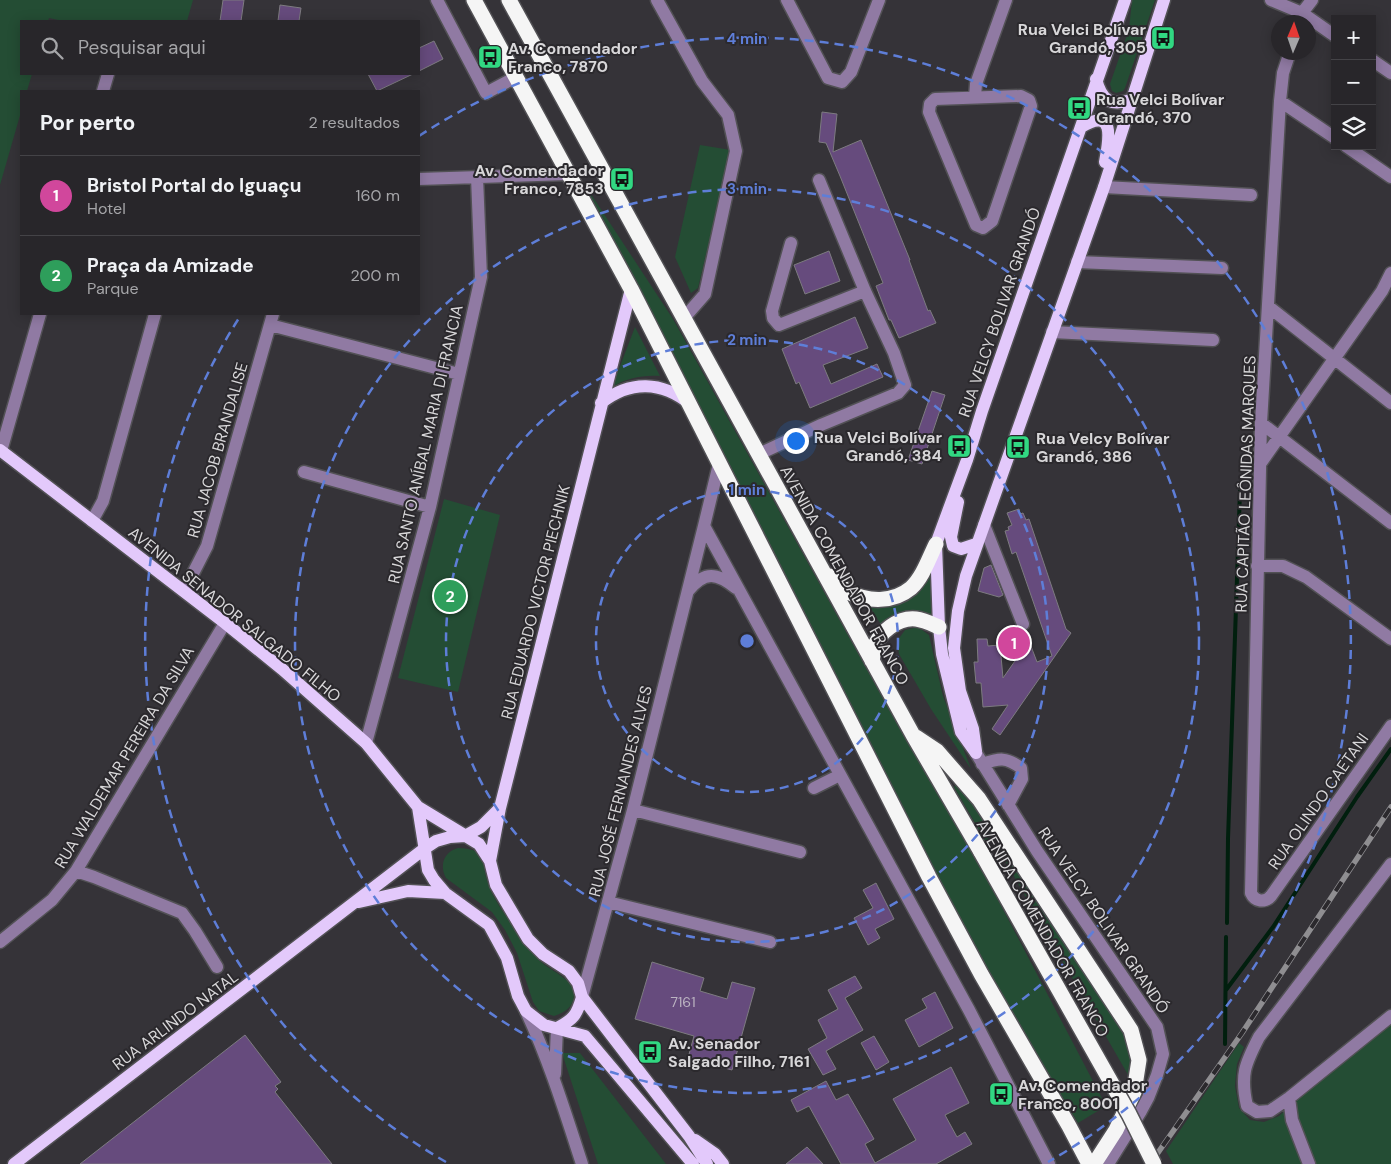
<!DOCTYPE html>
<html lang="pt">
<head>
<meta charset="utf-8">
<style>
	:root { --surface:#28262a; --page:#343236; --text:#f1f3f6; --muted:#a5a5a8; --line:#444347; --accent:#ea580c }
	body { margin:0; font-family:"DM Sans",sans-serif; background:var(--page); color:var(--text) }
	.controls { position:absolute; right:15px; top:15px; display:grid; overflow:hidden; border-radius:0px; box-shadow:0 2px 12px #0003 }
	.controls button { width:45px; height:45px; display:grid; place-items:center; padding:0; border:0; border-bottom:1px solid var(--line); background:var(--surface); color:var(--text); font:25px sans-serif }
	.compass { position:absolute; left:1271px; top:15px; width:45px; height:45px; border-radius:50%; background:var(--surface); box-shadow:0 2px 12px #0003; rotate:2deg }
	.you { position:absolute; left:795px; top:440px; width:18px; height:18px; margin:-12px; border:4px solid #fff; border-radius:50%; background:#1a73e8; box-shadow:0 0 0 8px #1a73e833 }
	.badge { display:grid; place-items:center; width:32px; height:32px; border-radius:50%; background:var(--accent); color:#fff; font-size:16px; font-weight:700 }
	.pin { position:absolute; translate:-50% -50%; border:2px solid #fff; box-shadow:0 1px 5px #0006 }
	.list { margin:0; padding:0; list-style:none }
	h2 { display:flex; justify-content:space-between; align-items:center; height:65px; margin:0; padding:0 20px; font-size:21px }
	h2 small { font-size:16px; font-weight:400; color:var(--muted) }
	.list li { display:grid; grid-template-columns:32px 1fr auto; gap:15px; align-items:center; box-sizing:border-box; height:80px; padding:0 20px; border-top:1px solid var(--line) }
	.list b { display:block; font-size:19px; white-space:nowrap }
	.list p { margin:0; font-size:16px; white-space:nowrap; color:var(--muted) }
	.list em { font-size:16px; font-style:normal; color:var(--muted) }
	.icon { flex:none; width:28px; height:28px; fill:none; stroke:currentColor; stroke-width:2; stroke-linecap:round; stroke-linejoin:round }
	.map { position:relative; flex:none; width:1391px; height:1164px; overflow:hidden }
	.search { position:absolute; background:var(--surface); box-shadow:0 2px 12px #0003; left:20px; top:20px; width:400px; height:55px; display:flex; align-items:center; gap:12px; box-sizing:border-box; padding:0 18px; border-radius:0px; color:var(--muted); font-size:19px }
	.panel { position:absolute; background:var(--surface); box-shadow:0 2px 12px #0003; left:20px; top:90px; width:400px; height:225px; border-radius:0px }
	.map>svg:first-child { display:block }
	.green { fill:#244d34 }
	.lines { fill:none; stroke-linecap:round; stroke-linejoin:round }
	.stream { stroke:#011f0e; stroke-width:4 }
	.building { fill:#664b7d; stroke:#7d7b80 }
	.minor-casing { stroke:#525155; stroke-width:15 }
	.major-casing { stroke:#525155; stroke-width:15 }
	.highway-casing { stroke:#525155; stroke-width:18 }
	.minor { stroke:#907aa3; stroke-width:12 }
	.major { stroke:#e3c9fb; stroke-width:12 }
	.highway { stroke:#f5f5f5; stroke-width:15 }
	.rail-casing { stroke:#8f8e91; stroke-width:5.5 }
	.rail { stroke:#2b292d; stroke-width:4; stroke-dasharray:11; stroke-linecap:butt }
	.highway-bridge-casing { stroke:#525155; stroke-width:18; stroke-linecap:butt }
	.highway-bridge { stroke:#f5f5f5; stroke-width:15 }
	.ring { fill:none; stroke:#5e7ed8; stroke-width:2.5; stroke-dasharray:9 6 }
	.labels { text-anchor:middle; stroke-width:4; stroke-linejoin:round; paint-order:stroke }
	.number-label { font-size:14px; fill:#bcb4c2 }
	.poi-label { font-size:16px; font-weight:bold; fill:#d8d7d9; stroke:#2b292d; text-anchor:start }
	.street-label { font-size:16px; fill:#d8d7d9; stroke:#2b292d }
	.centre { fill:#5e7ed8; stroke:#2b292d; stroke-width:2.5 }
	.ring-label { font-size:15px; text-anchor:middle; font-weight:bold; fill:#5e7ed8; stroke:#2b292d; stroke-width:4; stroke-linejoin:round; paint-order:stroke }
</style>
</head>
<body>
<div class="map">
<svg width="1391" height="1164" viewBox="0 0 1391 1164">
	<rect width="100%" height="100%" fill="#353338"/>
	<path class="green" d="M0,0H193L187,21H63L49,18L48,21H21V74H32L27,91H21V112L0,185Z
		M1132,0H1155L1125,88L1123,91L1116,93L1112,91L1110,84L1129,29Z
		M700,145L731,150L698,288L691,293L675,257Z
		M583,182L673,319L901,731L973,852L1106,1106L1078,1123L987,972L936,877L729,463L694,400Z
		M635,327L660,376C642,375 627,378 612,387Z
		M444,499L500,515L458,692L398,678Z
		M933,571L935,618C912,609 902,610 882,626L868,604L928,575Z
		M918,627L929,635L943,696L971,769L931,709L899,654L897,641L905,630Z
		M957,783L974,802L1121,1024L1136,1052L1131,1080L996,845L989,847L954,787Z
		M458,848C486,849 481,858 487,880C490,891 497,903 504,913C516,930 526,948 541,962C549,969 570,979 573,988C577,1003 568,1012 554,1016L539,1011L533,1002L517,953L505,930L492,912L446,878C439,865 444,852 458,848Z
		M1391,1024V1164H1173L1166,1151L1239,1043L1244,1047L1237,1064L1235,1086L1239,1108L1250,1120L1264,1122L1279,1116L1315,1083Z
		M562,1053H580L666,1164H598Z"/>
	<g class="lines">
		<path class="stream" d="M1227,923L1228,839L1240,491
			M1226,990L1273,927L1357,797L1391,749
			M1225,1044L1226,937"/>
	</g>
	<path class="building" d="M223,0H244L241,21H220Z
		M280,5L301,8L299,21H278Z
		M434,41L443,59L419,71V48Z
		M368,74H413L377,91Z
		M822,112L837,114L833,152L861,140L910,260H909L928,311L930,310L936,323L899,338L891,320H889L876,286L883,283L840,176L826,143L819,142Z
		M829,251L840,281L805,294L794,265Z
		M855,317L868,348L823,365L831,384L877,364L883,377L810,408L799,382L796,384L782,349Z
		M932,391L945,395L922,464L908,460Z
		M1019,509L1020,514L1023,513L1026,520L1029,519L1066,629L1071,633L1000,735L992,729L1008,705L983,707L981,683H976L974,662H978L977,639H987L988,646L1000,645L1003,678L1029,641L1037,662L1052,656L1016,552L1012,554L1005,531L1009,530L1008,527L1012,525L1007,513Z
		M991,565L1003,595L999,597L978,591L984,568Z
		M876,883L894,919L875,929L880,938L868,945L854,918L873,908L863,890Z
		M652,962L704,978L700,991L727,999L732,982L755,988L732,1070L688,1058L694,1036L635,1019Z
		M855,976L862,988L845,998L863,1030L826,1051L836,1069L823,1075L808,1049L827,1038L818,1020L838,1009L828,990Z
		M935,992L953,1028L919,1047L905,1020L927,1008L922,999Z
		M245,1035L281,1082L275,1086L278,1089L275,1092L332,1164H80Z
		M874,1036L889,1062L876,1070L861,1043Z
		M951,1067L969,1103L945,1115L957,1137L965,1132L972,1144L936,1164H841L809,1106L797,1112L791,1100L826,1081L836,1100L848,1094L874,1139L865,1144L875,1163L916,1140L893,1099Z
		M807,1147L823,1164H786Z"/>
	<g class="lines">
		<defs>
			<path id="minor" d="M437,0L486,93L516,77
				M657,0L702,81L728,115L736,151L705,294L684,318
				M787,0L828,78L842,82L851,72L879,0
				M1271,0L1302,13L1335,36
				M1299,22L1302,13L1312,0
				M1290,52L1283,73L1280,101L1261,423L1251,893C1255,902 1265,903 1271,896L1391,726
				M1372,60L1391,73
				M103,91L108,74
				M1021,96L1029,100L1031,106L992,221L983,228L976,225L929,112L930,104L935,99Z
				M975,97L976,84L1006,0
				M1280,101L1335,138
				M1346,146L1391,177
				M419,179L568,174
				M1104,187L1251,195
				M791,243L772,311L773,318L779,325L865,291
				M1077,262L1222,268
				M1269,307L1391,403
				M270,325L459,374
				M1052,332L1213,340
				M1261,423L1391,523
				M1,451L40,314
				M759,454L821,425L898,393L905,385L894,353L865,291L819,180
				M719,464L704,526L969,1010L1049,1164
				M1260,464L1382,291L1391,273
				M304,472L430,507
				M92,521L103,501L155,314
				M984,525L1023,624
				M1257,566H1283L1306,577L1391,639
				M184,591L207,546L273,314
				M688,591C705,570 717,573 736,588
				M366,743L430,507L481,277L477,177
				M976,753L1037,851L1157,1027L1163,1054L1157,1075L1148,1098L1141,1111L1108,1164
				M982,764C1000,758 1006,757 1021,768L1022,779L1008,805
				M814,788L840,775
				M633,810L800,852
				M1391,864L1259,1037C1245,1064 1240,1075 1247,1106L1257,1112L1270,1111L1289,1098L1391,1016
				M76,871L94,877L182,913L195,931L217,967
				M608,902L770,942
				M0,942L52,900L76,871L225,623
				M582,997L633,810L704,526
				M526,1011C549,1060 565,1112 582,1164
				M555,1074L557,1028
				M1289,1098L1292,1120L1309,1164"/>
			<path id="major" d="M1096,79C1102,102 1112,107 1133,99
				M1081,127C1116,106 1109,140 1105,162
				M601,403C630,380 662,381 690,404
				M0,450L225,623L282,669L366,743L418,807L479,844L490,861L496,885L528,939L543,954L569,971L578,983L582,997L689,1136L707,1164
				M958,502L951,537L953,546L961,549L976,544
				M976,751L973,729L960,691L954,648L958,611L966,576L1104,187L1164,0
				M976,753L961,732L942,654L939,627L936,544L967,460L982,411L1125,0
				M418,807L428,870L434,880L445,893L489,925L507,958L518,996L526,1011L544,1025L585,1036L693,1164
				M490,861L500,808L631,289
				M359,902L408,891L445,893
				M557,1028C573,1020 577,1015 582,997
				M695,1140L715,1154L723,1164
				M14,1164L424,849L436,841L450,837L465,836L481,827L500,808"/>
			<path id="highway" d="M474,0L631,289L929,877L981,974L1069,1126L1089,1164
				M509,0L913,735L981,852
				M830,576C836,581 842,588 848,592C868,602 893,603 911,588C923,577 929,558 936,544
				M872,661C873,657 873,653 874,649C878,632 899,617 916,619C924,620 932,624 939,627
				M916,737L937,751L979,799L1131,1030L1139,1060L1134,1092L1116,1130L1096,1161L1091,1164"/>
		</defs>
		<use href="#minor" class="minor-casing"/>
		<use href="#major" class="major-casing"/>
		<use href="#highway" class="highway-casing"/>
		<use href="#minor" class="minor"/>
		<use href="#major" class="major"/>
		<use href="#highway" class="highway"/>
		<defs>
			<path id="rail" d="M1150,1164L1242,1033L1391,807"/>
		</defs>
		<use href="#rail" class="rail-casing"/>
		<use href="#rail" class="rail"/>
		<defs>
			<path id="highway-bridge" d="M981,852L1129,1114L1154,1164"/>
		</defs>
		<use href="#highway-bridge" class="highway-bridge-casing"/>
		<use href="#highway-bridge" class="highway-bridge"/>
	</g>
	<g class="ring">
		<circle cx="747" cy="641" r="151"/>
		<circle cx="747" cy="641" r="301"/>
		<circle cx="747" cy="641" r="452"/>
		<path d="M446 1162A602 602 0 0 1 239 318M419 136A602 602 0 1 1 1048 1162"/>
	</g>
	<defs>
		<symbol id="bus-square" viewBox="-11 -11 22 22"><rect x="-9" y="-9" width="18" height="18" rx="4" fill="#31d882" stroke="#2b292d"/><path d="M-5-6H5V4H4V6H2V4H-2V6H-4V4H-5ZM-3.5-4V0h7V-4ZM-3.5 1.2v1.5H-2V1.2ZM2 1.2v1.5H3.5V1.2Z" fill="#111"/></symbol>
	</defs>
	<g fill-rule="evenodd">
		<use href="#bus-square" x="1149" y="24" width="28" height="28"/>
		<use href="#bus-square" x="476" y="43" width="28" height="28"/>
		<use href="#bus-square" x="1065" y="94" width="28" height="28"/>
		<use href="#bus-square" x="608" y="165" width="28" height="28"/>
		<use href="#bus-square" x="945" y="432" width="28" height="28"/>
		<use href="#bus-square" x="1004" y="433" width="28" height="28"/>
		<use href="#bus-square" x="636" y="1038" width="28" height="28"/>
		<use href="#bus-square" x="987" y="1080" width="28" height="28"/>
	</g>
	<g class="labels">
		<g class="number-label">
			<text x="683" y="1007">7161</text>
		</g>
		<g class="poi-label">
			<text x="1146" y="35" text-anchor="end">Rua Velci Bolívar<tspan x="1146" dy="18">Grandó, 305</tspan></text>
			<text x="508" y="54">Av. Comendador<tspan x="508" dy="18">Franco, 7870</tspan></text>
			<text x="1096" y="105">Rua Velci Bolívar<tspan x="1096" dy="18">Grandó, 370</tspan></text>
			<text x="604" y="176" text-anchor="end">Av. Comendador<tspan x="604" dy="18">Franco, 7853</tspan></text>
			<text x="942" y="443" text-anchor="end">Rua Velci Bolívar<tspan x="942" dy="18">Grandó, 384</tspan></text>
			<text x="1036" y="444">Rua Velcy Bolívar<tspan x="1036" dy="18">Grandó, 386</tspan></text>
			<text x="668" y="1049">Av. Senador<tspan x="668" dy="18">Salgado Filho, 7161</tspan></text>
			<text x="1018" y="1091">Av. Comendador<tspan x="1018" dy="18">Franco, 8001</tspan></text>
		</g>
		<g class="street-label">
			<text transform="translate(999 312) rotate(-71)" y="6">RUA VELCY BOLIVAR GRANDÓ</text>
			<text transform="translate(425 444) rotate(-77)" y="6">RUA SANTO ANÍBAL MARIA DI FRANCIA</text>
			<text transform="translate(217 450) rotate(-74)" y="6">RUA JACOB BRANDALISE</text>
			<text transform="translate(1245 484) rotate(-88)" y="6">RUA CAPITÃO LEÔNIDAS MARQUES</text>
			<text transform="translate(845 575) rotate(61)" y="6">AVENIDA COMENDADOR FRANCO</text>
			<text transform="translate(535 602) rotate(-76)" y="6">RUA EDUARDO VICTOR PIECHNIK</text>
			<text transform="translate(235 614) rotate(39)" y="6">AVENIDA SENADOR SALGADO FILHO</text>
			<text transform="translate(124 757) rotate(-59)" y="6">RUA WALDEMAR PEREIRA DA SILVA</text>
			<text transform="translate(620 791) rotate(-76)" y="6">RUA JOSÉ FERNANDES ALVES</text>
			<text transform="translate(1318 801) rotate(-55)" y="6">RUA OLINDO CAETANI</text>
			<text transform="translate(1104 920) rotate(56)" y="6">RUA VELCY BOLIVAR GRANDÓ</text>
			<text transform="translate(1043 928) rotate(60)" y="6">AVENIDA COMENDADOR FRANCO</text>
			<text transform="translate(175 1020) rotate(-37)" y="6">RUA ARLINDO NATAL</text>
		</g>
	</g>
	<circle cx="747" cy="641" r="8" class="centre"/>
	<g class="ring-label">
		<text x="747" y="44">4 min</text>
		<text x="747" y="194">3 min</text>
		<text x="747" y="345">2 min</text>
		<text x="747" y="495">1 min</text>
	</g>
</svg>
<div class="controls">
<button>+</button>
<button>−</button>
<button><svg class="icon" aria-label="layers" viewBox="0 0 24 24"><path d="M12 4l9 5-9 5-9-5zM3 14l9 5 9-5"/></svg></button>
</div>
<svg class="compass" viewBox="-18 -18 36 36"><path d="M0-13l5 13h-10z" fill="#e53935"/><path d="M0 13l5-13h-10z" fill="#a5a5a8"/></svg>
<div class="you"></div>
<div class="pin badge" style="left:1014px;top:643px;background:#d1479c">1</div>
<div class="pin badge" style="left:450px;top:596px;background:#2e9e5b">2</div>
<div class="search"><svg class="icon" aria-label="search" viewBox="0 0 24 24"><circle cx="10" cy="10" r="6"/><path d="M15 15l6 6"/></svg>Pesquisar aqui</div>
<section class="panel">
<h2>Por perto<small>2 resultados</small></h2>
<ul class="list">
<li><span class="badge" style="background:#d1479c">1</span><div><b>Bristol Portal do Iguaçu</b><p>Hotel</p></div><em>160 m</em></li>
<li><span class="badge" style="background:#2e9e5b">2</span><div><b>Praça da Amizade</b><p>Parque</p></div><em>200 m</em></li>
</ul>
</section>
</div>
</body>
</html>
